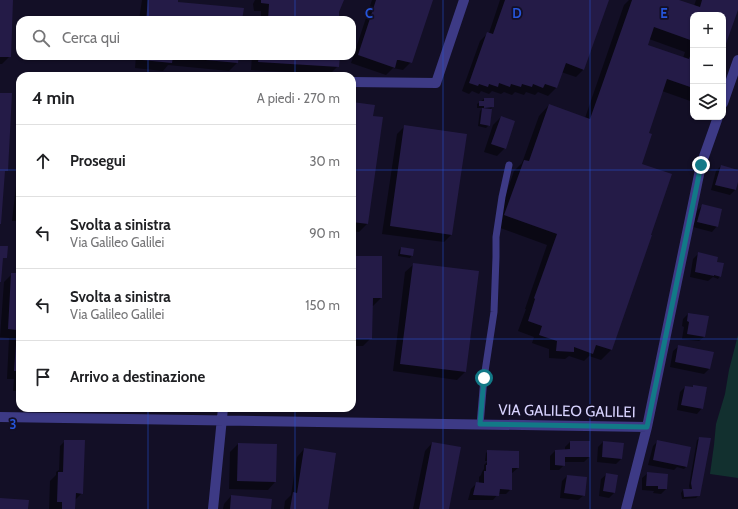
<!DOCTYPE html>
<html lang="it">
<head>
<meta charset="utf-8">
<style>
	:root { --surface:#fff; --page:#f6f6f6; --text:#202124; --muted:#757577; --line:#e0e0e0 }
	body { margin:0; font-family:Cabin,sans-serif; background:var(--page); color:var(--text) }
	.controls { position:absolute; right:12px; top:12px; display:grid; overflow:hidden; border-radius:8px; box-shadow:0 1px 3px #0004 }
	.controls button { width:36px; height:36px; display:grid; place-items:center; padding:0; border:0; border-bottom:1px solid var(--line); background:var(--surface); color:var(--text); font:20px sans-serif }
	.stop { position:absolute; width:12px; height:12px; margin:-9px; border:3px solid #127987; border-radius:50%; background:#fff }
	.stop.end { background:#127987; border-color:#fff; box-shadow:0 1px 4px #0008 }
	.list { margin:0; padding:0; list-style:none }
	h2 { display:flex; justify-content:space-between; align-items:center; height:52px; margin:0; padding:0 16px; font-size:17px }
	h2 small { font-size:13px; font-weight:400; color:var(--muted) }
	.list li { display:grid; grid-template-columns:26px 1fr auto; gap:12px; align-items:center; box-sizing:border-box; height:72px; padding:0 16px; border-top:1px solid var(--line) }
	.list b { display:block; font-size:15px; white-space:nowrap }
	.list p { margin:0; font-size:13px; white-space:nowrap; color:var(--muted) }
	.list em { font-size:13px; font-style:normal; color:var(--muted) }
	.icon { flex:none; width:22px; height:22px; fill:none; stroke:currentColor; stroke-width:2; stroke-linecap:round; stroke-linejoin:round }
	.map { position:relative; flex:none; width:738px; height:509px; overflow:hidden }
	.search { position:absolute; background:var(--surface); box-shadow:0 1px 3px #0004; left:16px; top:16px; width:340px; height:44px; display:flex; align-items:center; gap:10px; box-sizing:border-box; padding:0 14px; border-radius:12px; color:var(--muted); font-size:15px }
	.panel { position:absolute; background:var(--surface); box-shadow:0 1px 3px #0004; left:16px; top:72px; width:340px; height:340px; border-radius:12px }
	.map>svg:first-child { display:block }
	.green { fill:#12302f }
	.shadow { fill:#0007; fill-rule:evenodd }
	.building { fill:#241b47 }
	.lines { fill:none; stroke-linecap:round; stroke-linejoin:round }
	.lane { stroke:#3d3a85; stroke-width:7 }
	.street { stroke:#3d3a85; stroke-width:10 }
	.route { stroke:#127987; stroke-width:5 }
	.grid { fill:none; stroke:#2655da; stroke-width:1; stroke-opacity:0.55 }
	.labels { text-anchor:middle; stroke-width:3.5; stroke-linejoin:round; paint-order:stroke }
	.street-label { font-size:15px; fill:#d9d4ff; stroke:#130f26 }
	.grid-label { font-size:13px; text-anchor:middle; font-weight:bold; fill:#2655da; stroke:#130f26; stroke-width:3.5; stroke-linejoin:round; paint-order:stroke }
</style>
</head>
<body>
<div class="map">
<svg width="738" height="509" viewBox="0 0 738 509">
	<rect width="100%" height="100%" fill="#130f26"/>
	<path class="green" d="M738,335V478L710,474L714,445L716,424L725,394L729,370Z"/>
	<path class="shadow" d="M0,0H12L10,56L2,64H0Z
		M142,0H177V3L241,20H139Z
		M255,0H343L338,12V20H261V11H254L253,4Z
		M372,0H432L411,62L403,70L393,68L386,75L351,63Z
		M500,0H608L584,69L576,77L561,72L556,88L548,96L538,92L535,95L526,92L524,95L515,92L512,95L504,92L501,94L492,91L489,94L481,91L479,94L472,91L469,94L462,91L480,41L488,33H489Z
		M629,0H676L694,6L696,0H738V7L723,50V15H693V102L662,91L647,133L640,165L611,350L601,360L589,356L584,361L569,356L565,359L549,358V349L532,343L534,337L518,331L526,309H525L547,245L495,226L514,171L522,163L539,116L549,105L585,118L624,5ZM649,39L685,52L683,58L647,46Z
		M136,56H238L237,63L229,71L168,65L163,71L135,68Z
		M252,56H339L338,66L330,74L251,70Z
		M484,99H493V106L490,110L489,125L486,128L478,126L480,111L483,108H477V104Z
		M352,103L372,117L382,118L367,224L359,232L352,231Z
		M501,117L505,148L497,156L484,152L493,125Z
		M405,126L451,235L444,242L382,234L397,134Z
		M20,158V221H12L16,186L18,184Z
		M721,166L738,171V178L735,190L730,195L711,190L716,171Z
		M703,205L717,226L712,232L693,227L697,211Z
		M401,248L412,255L410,258L398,256L399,250Z
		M698,254L716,263L720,276L718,279L713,277L708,281L690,277L693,259Z
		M352,257L381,298L373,306H372L371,338L363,346H352Z
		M413,265L465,372L457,380L393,371L405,272Z
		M12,274L20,275V391H13L14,379H7L9,338L0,337L4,282Z
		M688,314L705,336L699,341L682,339L684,327L682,326L683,319Z
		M679,346L709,369L704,374L670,367L673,351Z
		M694,386L702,408L697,414L677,410L680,392L685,387L691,388Z
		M700,438L699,495L696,498L682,499L681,493L683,490H690L689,486L697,440Z
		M65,441L82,493L74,501V509H49L50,481L56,475V472L59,470L60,446Z
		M658,441L686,467L684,469L677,467L674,470L648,465L653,446Z
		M570,442H589V457L584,462H564V465L559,470H550V456L555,451L565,450V447Z
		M603,442L623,444L621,459L616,464L597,462L598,447Z
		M432,443L448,509H413L425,451Z
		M238,444L275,482L268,490L229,489L230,452Z
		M304,449L327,509H284L285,501L291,495L297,457Z
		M488,451L518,452V468L512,473H511V489L506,494H498L493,500H468L471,489L476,484H479V477L481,475L482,472L484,469V465L488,461H485L486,453Z
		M648,473L666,489L661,494L653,493L654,491L642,490V478Z
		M607,474L614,493L609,498L599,496L601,479Z
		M567,476L584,495L578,500L560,498L562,481Z
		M231,496L270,509H223L224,504Z"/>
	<path class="building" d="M0,0H13L11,57H0Z
		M148,0H178V2L244,8L242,20H146Z
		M261,0H344L339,12V20H268L269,4L261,3Z
		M376,0H433L412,63L399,60H397L395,68L358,55Z
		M505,0H609L584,70L566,63L557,88L545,84L543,88L533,84L532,87L522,84L521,87L511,84L510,87L499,83L498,87L489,84L488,87L479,84L478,86L469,83L487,32L493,34Z
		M632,0H679L700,7L702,0H738V10L723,52V15H693V41L654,27L648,45L689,59L693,48V88L667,79L649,133L652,134L642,164L672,174L651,235H652L612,350L596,345L593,354L574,347V352L556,351L557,341L539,335L542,326L528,321L535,299L534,298L557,234L504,215L524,160L529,161L549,104L590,119Z
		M142,56H239L238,63L173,57L172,63L142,60Z
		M259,56H340L339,67L258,62Z
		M0,93H12L8,171H5L1,224H0Z
		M484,98H494V107L484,108V106H479V101H484Z
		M352,102L375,105L373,116L383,117L368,224L352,222Z
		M482,108L492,109L490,126L480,124Z
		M501,116L515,121L506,149L491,144Z
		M404,125L467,134L452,235L390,226Z
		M721,165L738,170V182L736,190L715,185Z
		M702,204L722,209L718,227L697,222Z
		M0,246H8L7,258H3L1,282H0Z
		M401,247L414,249L413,256L400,254Z
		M698,252L718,257L717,262L724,263L721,277L714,275V276L695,272Z
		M352,256H382V298H373L372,339H352Z
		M413,263L479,271L466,372L400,364Z
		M11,273H20V386H18L19,371H14L17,330L8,329Z
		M688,313L709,316L705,337L687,334L689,322L687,321Z
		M678,345L714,352L710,369L675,362Z
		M693,385L707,387L703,409L681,405L685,386L693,387Z
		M699,437L711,438L700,496L684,497L683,489H692L691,483Z
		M64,440H85L83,494L76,493L75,509H62V502H57L58,472H63Z
		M657,440L691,447L687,467L653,460Z
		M570,441H590V457H565V466L555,465V450L570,449Z
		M603,441L624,443L622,459L602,457Z
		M432,442L461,447L449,509H419Z
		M238,443L277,444L276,482L237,481Z
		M304,448L336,453L328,509H290L293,492L297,493Z
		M487,450L519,451V468H512V490L500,489L499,496L473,495L476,482L484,483V471H486V465H487Z
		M647,472L668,474L667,489H658V486H646Z
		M606,473L618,475L615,493L603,491Z
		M567,475L587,477L585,496L564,493Z
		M231,495L272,499L271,509H230Z
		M0,498L29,500L28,509H0Z"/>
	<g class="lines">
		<path class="lane" d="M480,425L484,378L494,312L496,257V237L502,197L509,165"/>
		<path class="street" d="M352,82L436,83L464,0
			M723,103L738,60
			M0,417L647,427
			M213,509L223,408
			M626,509L647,427L701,165L718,117"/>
	</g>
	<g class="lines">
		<path class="route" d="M484,378L480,424L647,427L701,165"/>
	</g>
	<path class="grid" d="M148,0V20M295,0V20M443,0V509M590,0V509M148,56V76M295,56V76M0,170H20M352,170H738M0,339H20M352,339H738M148,408V509M295,408V509"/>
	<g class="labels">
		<g class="street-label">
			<text transform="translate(567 411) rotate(1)" y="5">VIA GALILEO GALILEI</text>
		</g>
	</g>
	<g class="grid-label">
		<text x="369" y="18">C</text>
		<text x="517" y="18">D</text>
		<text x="664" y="18">E</text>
		<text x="13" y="429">3</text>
	</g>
</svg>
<div class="controls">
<button>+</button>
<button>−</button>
<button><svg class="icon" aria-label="layers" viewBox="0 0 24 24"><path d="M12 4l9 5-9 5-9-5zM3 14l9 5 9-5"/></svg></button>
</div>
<div class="stop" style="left:484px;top:378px"></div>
<div class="stop end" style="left:701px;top:165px"></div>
<div class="search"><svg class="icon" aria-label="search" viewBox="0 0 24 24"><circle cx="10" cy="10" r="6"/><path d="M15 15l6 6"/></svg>Cerca qui</div>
<section class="panel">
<h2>4 min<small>A piedi · 270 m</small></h2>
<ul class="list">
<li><svg class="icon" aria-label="ahead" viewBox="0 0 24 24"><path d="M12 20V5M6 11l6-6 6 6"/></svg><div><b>Prosegui</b></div><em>30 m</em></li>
<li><svg class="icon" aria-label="left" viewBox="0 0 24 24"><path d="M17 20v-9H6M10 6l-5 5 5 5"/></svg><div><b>Svolta a sinistra</b><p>Via Galileo Galilei</p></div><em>90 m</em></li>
<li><svg class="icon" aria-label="left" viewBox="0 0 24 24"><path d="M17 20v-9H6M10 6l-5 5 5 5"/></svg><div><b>Svolta a sinistra</b><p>Via Galileo Galilei</p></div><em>150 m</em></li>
<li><svg class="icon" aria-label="arrive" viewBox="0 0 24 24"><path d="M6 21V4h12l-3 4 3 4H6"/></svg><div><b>Arrivo a destinazione</b></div></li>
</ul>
</section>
</div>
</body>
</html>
